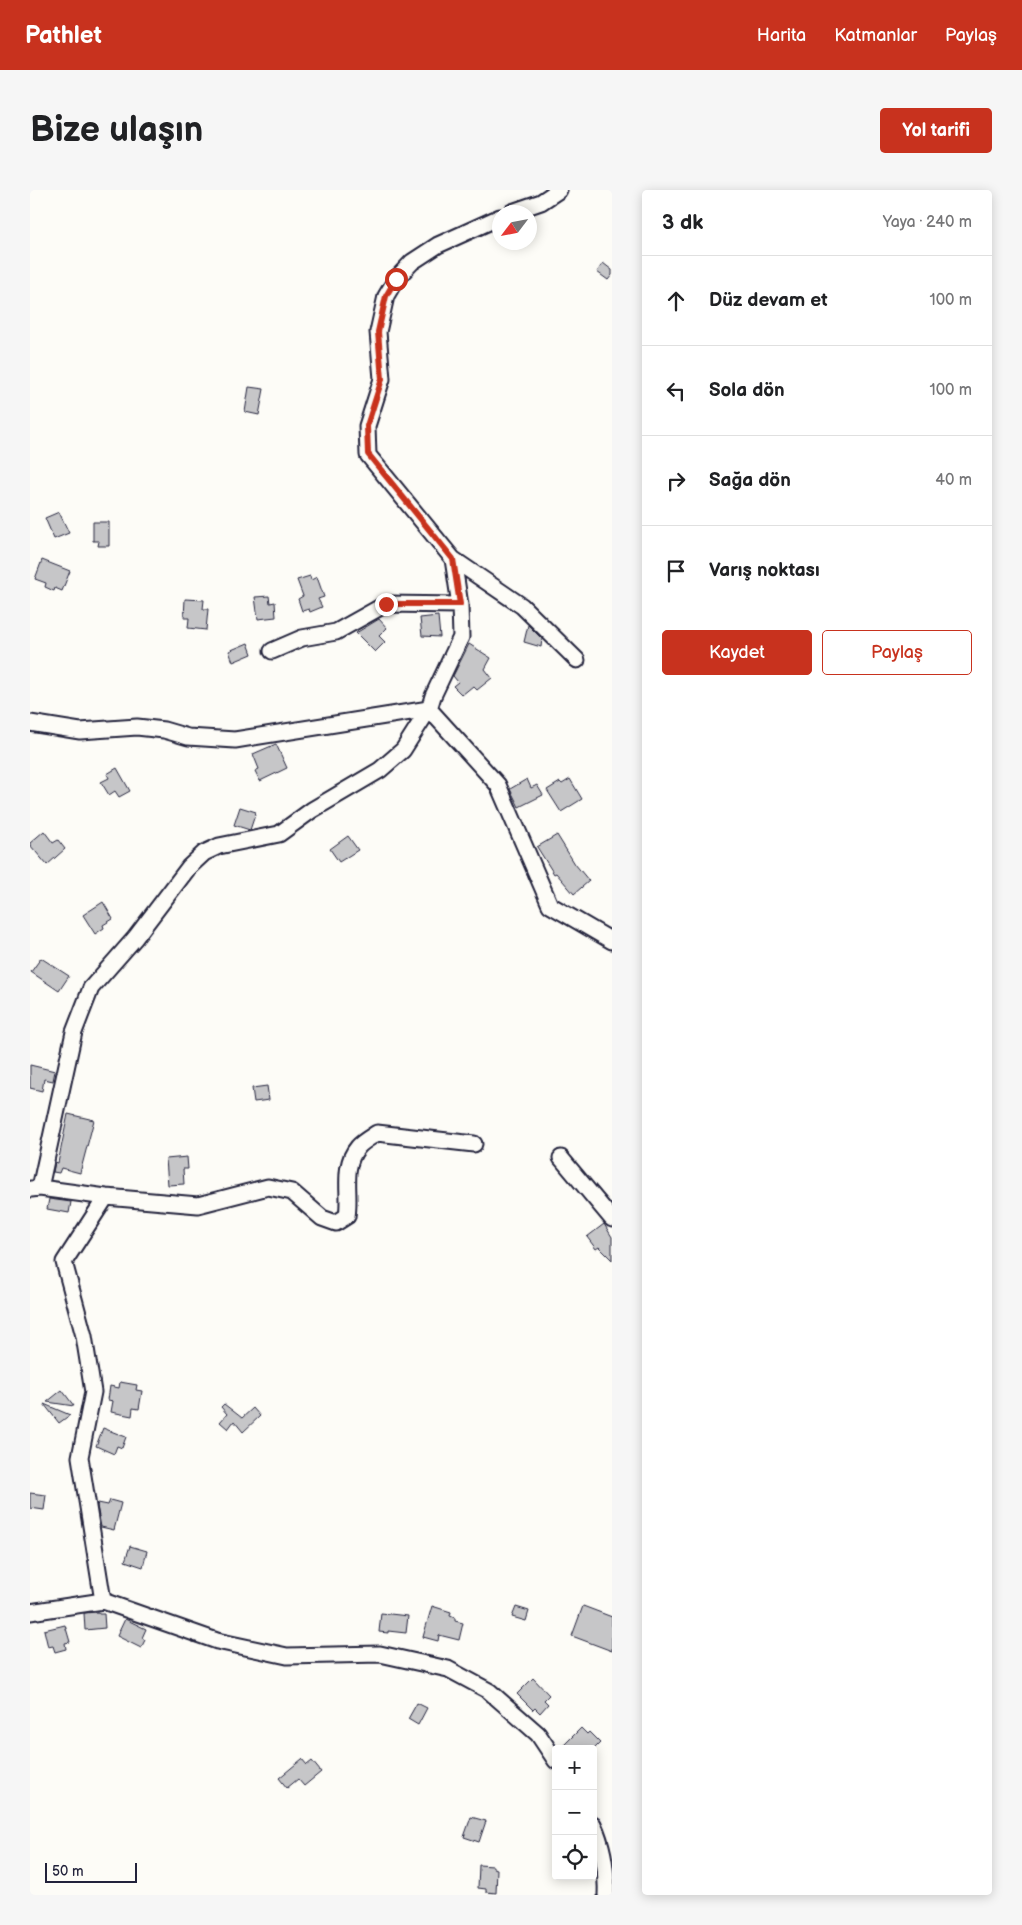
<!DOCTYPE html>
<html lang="tr">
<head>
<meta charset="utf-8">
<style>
	:root { --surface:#fff; --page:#f6f6f6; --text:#202124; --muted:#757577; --line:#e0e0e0; --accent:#c8321e }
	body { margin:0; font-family:"Balsamiq Sans",sans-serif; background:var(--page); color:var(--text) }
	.controls { position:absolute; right:15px; bottom:15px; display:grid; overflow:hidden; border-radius:5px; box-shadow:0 2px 12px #0003 }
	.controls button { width:45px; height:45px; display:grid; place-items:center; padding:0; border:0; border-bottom:1px solid var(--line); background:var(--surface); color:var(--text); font:25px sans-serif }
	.compass { position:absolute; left:462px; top:15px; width:45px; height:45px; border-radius:50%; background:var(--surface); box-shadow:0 2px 12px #0003; rotate:238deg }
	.scale { position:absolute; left:15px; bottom:12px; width:92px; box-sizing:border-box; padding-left:5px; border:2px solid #22223b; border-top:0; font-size:14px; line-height:18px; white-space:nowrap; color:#22223b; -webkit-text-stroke:4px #fdfcf7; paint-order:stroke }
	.stop { position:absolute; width:15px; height:15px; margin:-11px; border:4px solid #c8321e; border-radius:50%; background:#fff }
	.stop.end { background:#c8321e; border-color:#fff; box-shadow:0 1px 5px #0008 }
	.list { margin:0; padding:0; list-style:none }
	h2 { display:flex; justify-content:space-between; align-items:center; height:65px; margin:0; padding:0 20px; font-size:21px }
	h2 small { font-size:16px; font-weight:400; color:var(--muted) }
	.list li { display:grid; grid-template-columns:32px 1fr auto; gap:15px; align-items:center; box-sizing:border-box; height:90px; padding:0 20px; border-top:1px solid var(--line) }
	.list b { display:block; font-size:19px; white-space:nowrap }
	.list em { font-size:16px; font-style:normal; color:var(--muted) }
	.actions { display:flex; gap:10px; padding:15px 20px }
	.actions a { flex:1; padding:11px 0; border:1px solid var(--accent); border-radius:5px; text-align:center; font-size:18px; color:var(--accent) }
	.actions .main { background:var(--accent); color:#fff }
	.icon { flex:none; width:28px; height:28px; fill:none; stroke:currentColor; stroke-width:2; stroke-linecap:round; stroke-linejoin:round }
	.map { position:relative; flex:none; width:582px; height:1705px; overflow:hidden; border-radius:5px }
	header { display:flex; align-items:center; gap:30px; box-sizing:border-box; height:70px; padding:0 25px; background:var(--accent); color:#fff }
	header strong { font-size:24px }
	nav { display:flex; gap:28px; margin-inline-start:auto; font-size:18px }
	.intro { display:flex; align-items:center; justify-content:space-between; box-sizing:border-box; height:120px; padding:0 30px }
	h1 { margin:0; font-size:35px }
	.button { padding:12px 22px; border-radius:5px; background:var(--accent); color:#fff; font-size:18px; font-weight:700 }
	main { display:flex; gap:30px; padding:0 30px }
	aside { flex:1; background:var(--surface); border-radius:5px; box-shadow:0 2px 12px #0003 }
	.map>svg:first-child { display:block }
	.building { fill:#c6c6c8; stroke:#22223b }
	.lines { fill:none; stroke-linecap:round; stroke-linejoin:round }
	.minor-casing { stroke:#22223b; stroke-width:19 }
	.minor { stroke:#fdfcf7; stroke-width:15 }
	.route { stroke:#c8321e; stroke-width:6 }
</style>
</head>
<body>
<header>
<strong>Pathlet</strong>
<nav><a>Harita</a><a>Katmanlar</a><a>Paylaş</a></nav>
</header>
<div class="intro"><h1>Bize ulaşın</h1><a class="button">Yol tarifi</a></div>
<main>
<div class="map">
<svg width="582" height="1705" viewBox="0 0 582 1705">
	<rect width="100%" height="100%" fill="#fdfcf7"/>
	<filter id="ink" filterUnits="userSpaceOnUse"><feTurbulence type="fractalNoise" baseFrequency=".02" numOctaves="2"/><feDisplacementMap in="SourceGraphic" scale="10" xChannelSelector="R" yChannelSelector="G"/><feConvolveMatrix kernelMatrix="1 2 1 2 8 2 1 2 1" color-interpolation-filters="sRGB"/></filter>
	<g filter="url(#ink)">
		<path class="building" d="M573,73L582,80V85L578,90L567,82Z
			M219,197L234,199L229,225L215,222Z
			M29,322L39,343L24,349L15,328Z
			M63,332H79V356H68L69,351H63Z
			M12,370L40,381L32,401L25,398L24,401L15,397L16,393L5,389Z
			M280,386L281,390L287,387L294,407L288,409L292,417L280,422L279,419L272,421L268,409L273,406L267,390Z
			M239,406L240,413L245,412L246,427L228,429L225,407Z
			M155,409L174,410L173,419H178L176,440L158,438L159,428H154Z
			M408,426L410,447L392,446L390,428Z
			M349,429L357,438L349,446L355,452L345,462L326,443Z
			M498,435L512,449L511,457L494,452Z
			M218,453L222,464L203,472L199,461Z
			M439,454L461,468L455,479L462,488L447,500L443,496L432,505L423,496L428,492L423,486Z
			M246,554L257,578L230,591L225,581L229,579L223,564Z
			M87,578L100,601L89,607L85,601L79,605L71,592L79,588L77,584Z
			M497,589L501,598L507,595L513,605L489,617L480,599Z
			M540,589L552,609L531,622L517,600L530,592L532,594Z
			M210,617L226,622L220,640L204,635Z
			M14,641L23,653L28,650L35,659L17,675L0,655V653Z
			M527,645L545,674L559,691L544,704L526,683L524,684L507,657Z
			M318,646L328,660L309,672L300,659Z
			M73,712L83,729L73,735L74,738L65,744L53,725Z
			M11,768L39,786L29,801L1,782Z
			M0,875L25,881L23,891L14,889L12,901L0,898Z
			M237,896L239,910L224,912L222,898Z
			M38,924L64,930L50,983L31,978L29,983L23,982L25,972L28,973Z
			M157,967L158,979H153L154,994L138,995L136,969Z
			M19,1009L41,1012L39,1023L17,1019Z
			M574,1034L582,1047V1070L569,1057L566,1059L557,1047Z
			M90,1192L107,1195L106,1200L112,1201L109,1219L103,1218L102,1226L81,1222L83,1211L78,1210L80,1196L89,1198Z
			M32,1200L44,1216L17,1212Z
			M14,1214L40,1225L29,1233Z
			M194,1214L212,1228L223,1218L230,1226L213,1242L204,1231L198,1239L190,1232L197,1224L191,1217Z
			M73,1238L96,1247L92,1258L87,1256L84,1264L66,1256Z
			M0,1303L16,1305L14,1320L0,1318Z
			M80,1310L91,1313L84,1340L71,1337L67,1316L68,1313L78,1315Z
			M100,1356L117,1361L113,1377L95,1371Z
			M402,1416L421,1422L420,1426L425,1428V1431L433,1433L429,1450L409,1445L408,1451L393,1447Z
			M553,1416L582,1427V1461L542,1446Z
			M486,1417L499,1421L496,1431L482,1427Z
			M68,1422L69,1424H74L75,1438L55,1440L54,1423Z
			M351,1423L378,1426L376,1443L358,1441V1443L349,1442Z
			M95,1429L116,1439L112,1448L115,1450L111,1458L87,1446Z
			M35,1435L40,1452L35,1453L36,1459L25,1462L23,1456L18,1457L14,1440Z
			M503,1488L519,1505L514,1510L518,1514L510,1523L505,1518L503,1520L487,1504Z
			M387,1513L397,1518L388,1535L378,1529Z
			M551,1538L557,1544L559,1542L570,1553L564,1559H530Z
			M272,1569L277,1575L282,1571L291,1582L274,1596L268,1589L257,1598L249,1588Z
			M441,1627L456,1631L449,1652L434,1647Z
			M449,1675L463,1676V1678L467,1679L466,1703L456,1702V1699L448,1698Z"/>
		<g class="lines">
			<defs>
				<path id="minor" d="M482,22L511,12L529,0
					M470,27L408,55L382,72L366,89L356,106L348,142L352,189L337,236L338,265L423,369L492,416L547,470
					M242,461L272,448L306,442L356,414L430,415
					M399,519L468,595L520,715L582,751
					M0,533L50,541L107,537L134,540L158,547L205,550L399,519
					M531,968L582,1029
					M10,998L44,842L61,798L105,748L159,677L174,663L189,656L249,644L282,620L350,580L373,560L399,519L403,506L431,447L430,415L423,369
					M1,999L10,998L76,1007L168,1015L238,997L262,1002L292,1028L306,1033L317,1026C321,1003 311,977 328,957C332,952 341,947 347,943L444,954
					M73,1411L187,1451L257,1466L350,1464L418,1479L459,1501L508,1544L526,1571
					M0,1422L73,1411L50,1267L63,1202L54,1146L34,1072L76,1007
					M563,1634C574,1658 577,1680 576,1705"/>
			</defs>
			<use href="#minor" class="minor-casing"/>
			<use href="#minor" class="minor"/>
		</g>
	</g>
	<g class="lines" filter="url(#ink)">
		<path class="route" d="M356,414H430L423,369L338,264L337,236L352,189L348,142L356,106L366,89"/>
	</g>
</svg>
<div class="controls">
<button>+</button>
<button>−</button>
<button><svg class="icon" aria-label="locate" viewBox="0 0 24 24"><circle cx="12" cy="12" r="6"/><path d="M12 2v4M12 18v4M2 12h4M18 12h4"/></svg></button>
</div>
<svg class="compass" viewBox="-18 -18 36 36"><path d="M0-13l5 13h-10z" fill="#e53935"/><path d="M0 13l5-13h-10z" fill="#757577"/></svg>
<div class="scale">50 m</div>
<div class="stop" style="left:366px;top:89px"></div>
<div class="stop end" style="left:356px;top:414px"></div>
</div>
<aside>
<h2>3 dk<small>Yaya · 240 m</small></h2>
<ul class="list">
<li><svg class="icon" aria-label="ahead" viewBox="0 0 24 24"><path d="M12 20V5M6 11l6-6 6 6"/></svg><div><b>Düz devam et</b></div><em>100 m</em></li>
<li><svg class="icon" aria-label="left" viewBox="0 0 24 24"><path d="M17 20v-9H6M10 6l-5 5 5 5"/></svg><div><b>Sola dön</b></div><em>100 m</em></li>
<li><svg class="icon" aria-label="right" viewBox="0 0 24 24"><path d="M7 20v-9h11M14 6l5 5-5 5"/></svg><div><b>Sağa dön</b></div><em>40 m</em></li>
<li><svg class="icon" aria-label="arrive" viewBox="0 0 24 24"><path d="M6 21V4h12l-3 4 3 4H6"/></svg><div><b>Varış noktası</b></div></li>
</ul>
<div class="actions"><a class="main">Kaydet</a><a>Paylaş</a></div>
</aside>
</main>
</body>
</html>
